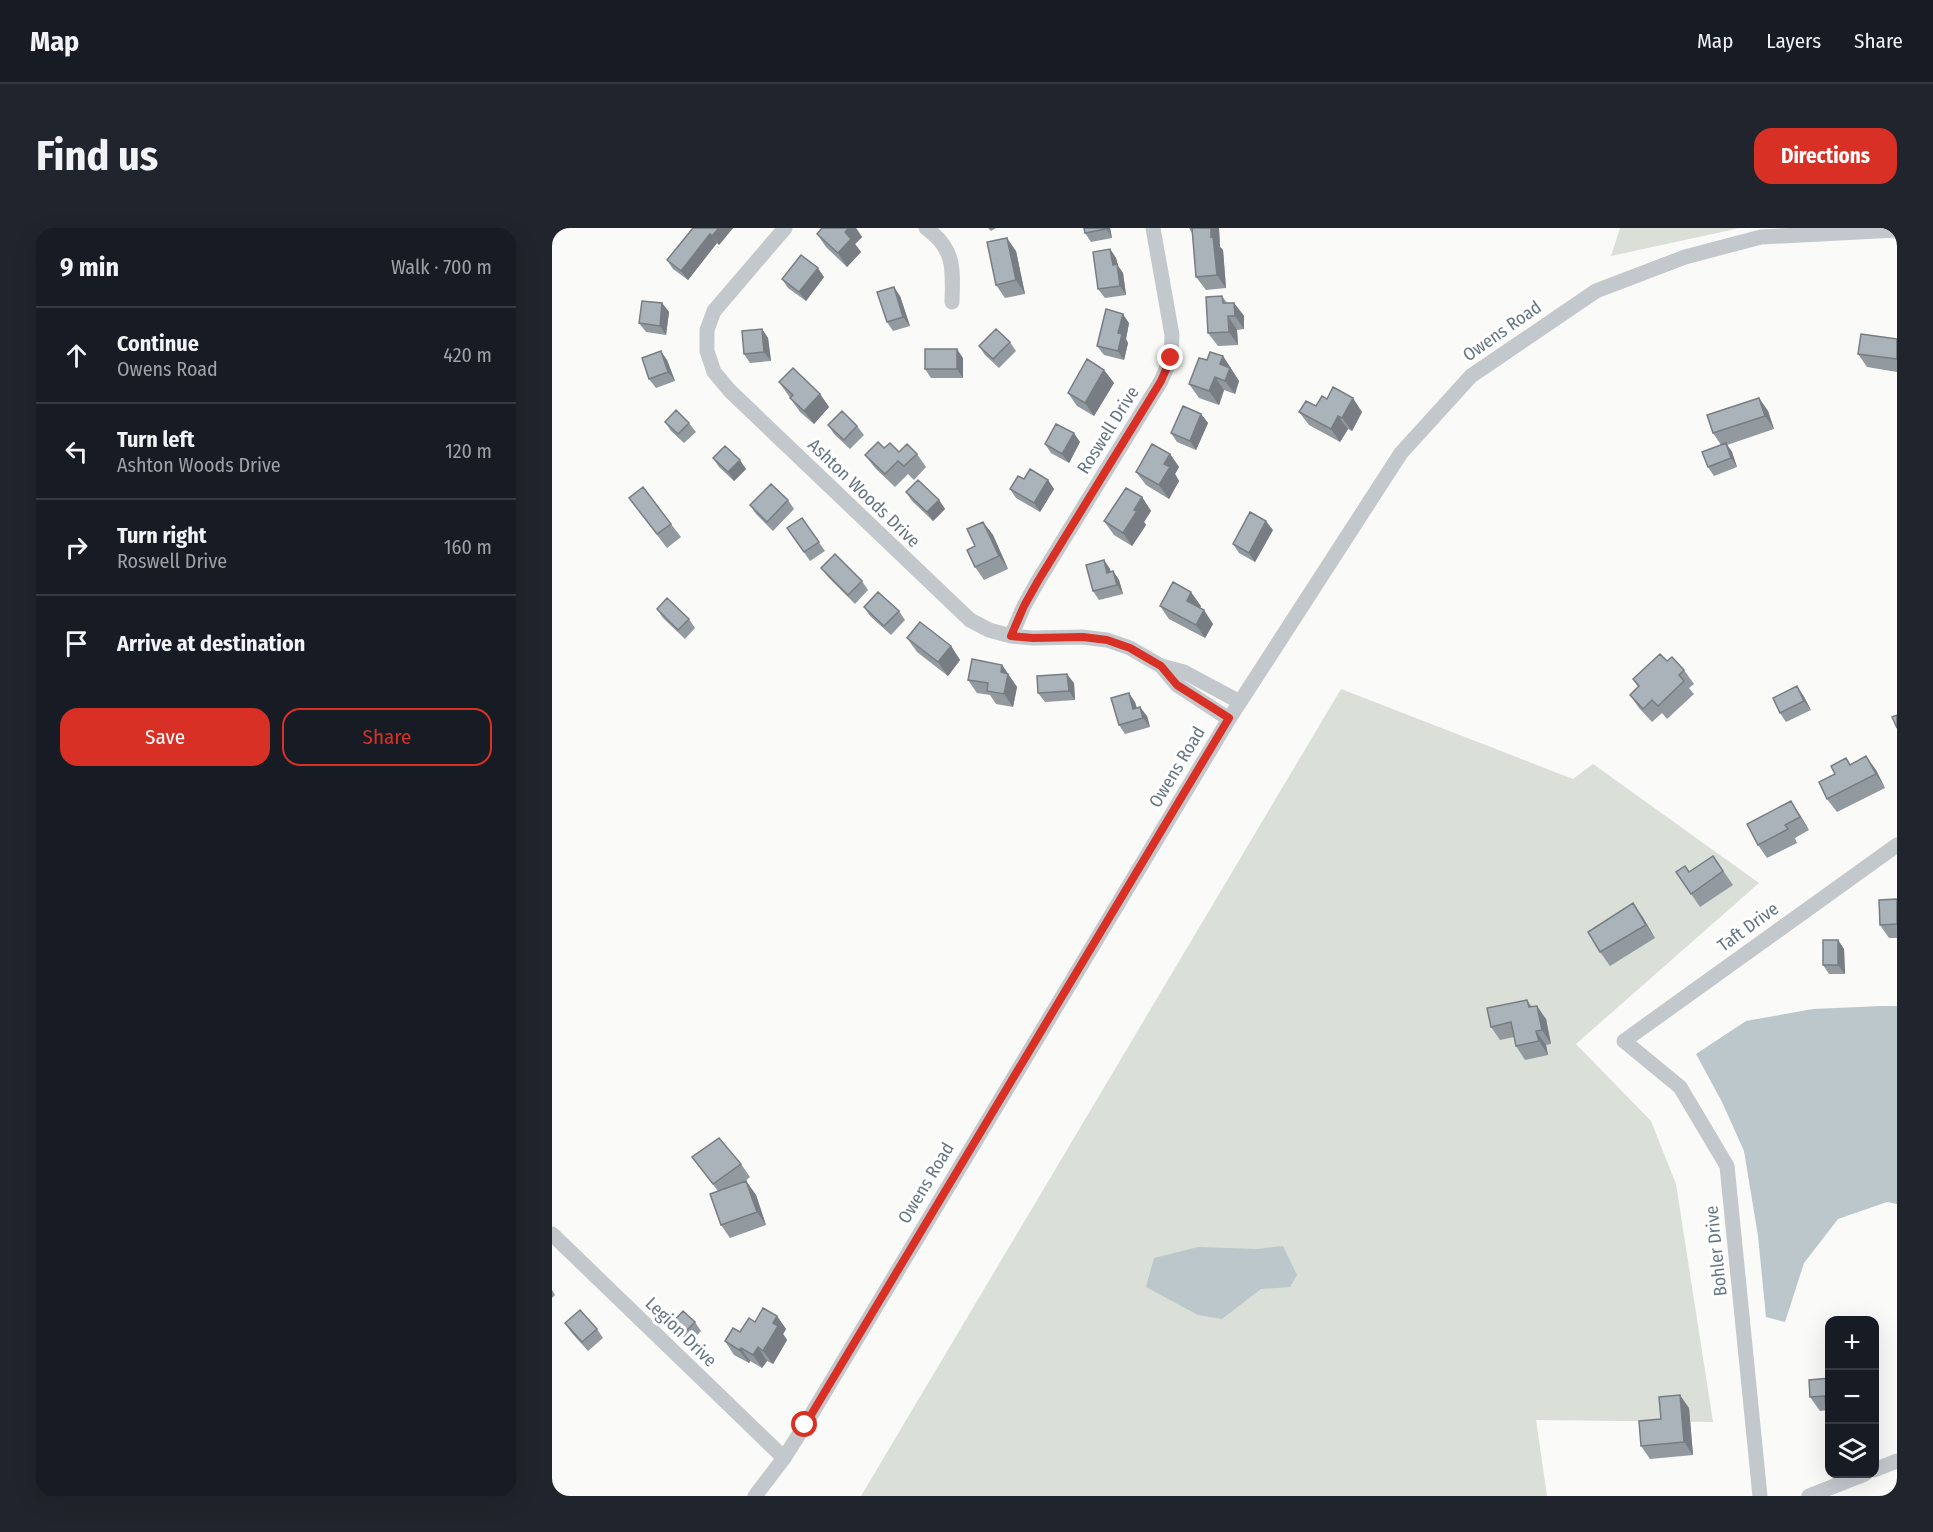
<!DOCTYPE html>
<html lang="en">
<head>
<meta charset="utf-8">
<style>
	:root { --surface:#171b24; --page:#20242c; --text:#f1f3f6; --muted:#9ea1a6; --line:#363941; --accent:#d93025 }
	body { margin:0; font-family:"Fira Sans Condensed",sans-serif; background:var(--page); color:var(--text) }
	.controls { position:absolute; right:18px; bottom:18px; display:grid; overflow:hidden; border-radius:12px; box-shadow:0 6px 24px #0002 }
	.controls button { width:54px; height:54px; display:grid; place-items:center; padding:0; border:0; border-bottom:2px solid var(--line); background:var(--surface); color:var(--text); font:30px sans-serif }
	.stop { position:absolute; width:18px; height:18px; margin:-14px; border:4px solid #d93025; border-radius:50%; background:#fff }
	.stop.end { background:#d93025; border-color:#fff; box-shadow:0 2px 6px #0008 }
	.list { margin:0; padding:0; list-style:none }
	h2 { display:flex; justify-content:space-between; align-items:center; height:78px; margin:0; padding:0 24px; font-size:26px }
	h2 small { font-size:20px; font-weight:400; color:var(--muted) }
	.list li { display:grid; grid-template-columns:39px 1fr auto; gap:18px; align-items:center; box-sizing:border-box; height:96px; padding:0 24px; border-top:2px solid var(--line) }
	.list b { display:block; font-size:22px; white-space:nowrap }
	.list p { margin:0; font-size:20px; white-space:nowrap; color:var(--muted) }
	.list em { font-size:20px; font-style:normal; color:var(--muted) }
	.actions { display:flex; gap:12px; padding:18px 24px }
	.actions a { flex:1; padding:14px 0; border:2px solid var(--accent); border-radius:18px; text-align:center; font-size:21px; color:var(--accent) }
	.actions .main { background:var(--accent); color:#fff }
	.icon { flex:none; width:33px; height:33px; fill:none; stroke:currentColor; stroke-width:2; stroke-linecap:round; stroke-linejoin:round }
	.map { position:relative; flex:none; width:1345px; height:1268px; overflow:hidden; border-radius:18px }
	header { display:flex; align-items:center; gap:36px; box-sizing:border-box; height:84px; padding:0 30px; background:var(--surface); border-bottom:2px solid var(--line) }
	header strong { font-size:28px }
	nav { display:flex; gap:33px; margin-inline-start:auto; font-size:21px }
	.intro { display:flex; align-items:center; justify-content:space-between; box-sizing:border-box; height:144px; padding:0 36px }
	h1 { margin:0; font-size:42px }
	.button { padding:15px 27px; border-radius:18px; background:var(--accent); color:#fff; font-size:21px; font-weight:700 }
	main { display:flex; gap:36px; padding:0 36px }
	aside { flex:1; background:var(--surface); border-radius:18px; box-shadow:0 6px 24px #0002 }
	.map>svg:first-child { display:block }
	.green { fill:#dadfd7 }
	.water { fill:#bbc7cb }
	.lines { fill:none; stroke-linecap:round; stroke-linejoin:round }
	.minor { stroke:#c3c8cc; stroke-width:15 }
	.wall { fill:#929a9f }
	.shaded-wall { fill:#777d82 }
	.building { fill:#aab3b9; stroke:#777d82; stroke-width:1.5 }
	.route { stroke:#d93025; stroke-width:8 }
	.labels { text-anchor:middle; stroke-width:6; stroke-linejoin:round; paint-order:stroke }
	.street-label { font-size:18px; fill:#657683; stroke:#fff }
</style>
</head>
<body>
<header>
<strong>Map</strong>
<nav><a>Map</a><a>Layers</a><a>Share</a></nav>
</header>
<div class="intro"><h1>Find us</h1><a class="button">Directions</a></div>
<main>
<aside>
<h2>9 min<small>Walk · 700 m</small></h2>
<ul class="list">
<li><svg class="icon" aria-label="ahead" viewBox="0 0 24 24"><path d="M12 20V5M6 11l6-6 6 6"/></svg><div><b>Continue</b><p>Owens Road</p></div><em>420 m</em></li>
<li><svg class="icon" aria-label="left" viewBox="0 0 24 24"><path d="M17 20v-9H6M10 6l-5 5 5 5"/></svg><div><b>Turn left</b><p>Ashton Woods Drive</p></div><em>120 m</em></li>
<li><svg class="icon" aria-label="right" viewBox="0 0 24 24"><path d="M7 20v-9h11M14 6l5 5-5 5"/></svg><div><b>Turn right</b><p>Roswell Drive</p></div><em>160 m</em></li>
<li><svg class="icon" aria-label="arrive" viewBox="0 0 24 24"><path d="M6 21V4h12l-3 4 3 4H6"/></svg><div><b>Arrive at destination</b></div></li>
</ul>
<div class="actions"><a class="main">Save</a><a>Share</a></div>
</aside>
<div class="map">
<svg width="1345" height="1268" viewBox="0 0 1345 1268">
	<rect width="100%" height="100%" fill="#fafaf8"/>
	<path class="green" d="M1068,0H1188L1059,28Z
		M789,461L1021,551L1041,536L1207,655L1024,816L1099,893L1124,956L1161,1194L984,1192L995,1268H309Z"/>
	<path class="water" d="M1330,778H1345V976L1335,974L1286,991L1252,1035L1233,1094L1214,1089L1206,1008L1192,923L1170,874L1144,826L1194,793L1261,781Z
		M731,1018L745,1047L738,1059L709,1061L670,1091L646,1087L594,1059L602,1030L646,1019L705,1021Z"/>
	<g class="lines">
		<path class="minor" d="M233,0L162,83L155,102V123L162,144L178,163L418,392L437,402L459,408L481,410L530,409L555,412L578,420L609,438L632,444L688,474
			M374,0C403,21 401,40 400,74
			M459,408L472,378L486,353L609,153L619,130L620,107L601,0
			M609,438L625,457L677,491
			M0,1006L232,1230
			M1322,1242L1345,1233
			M203,1268L232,1230L253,1197L677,491L849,225L919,148L1044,63L1133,29L1209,9L1345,2
			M1208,1268L1175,938L1128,859L1072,813L1345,617
			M1257,1268L1313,1246"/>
	</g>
	<path class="wall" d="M141,0H181L167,17L165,15L136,52L121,41L115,32Z
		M270,0H304L310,9L303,16L309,24L295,39L274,19L265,6Z
		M436,0H444L439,3Z
		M532,0H558L560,10L539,14L533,5Z
		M637,0H667L668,19L671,22L674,60L654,62L644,49L640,5Z
		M558,21L564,30L566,38L571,45L574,67L553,70L546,61Z
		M464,23L473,66L453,70L444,57Z
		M272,49L254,73L236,60L230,51Z
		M348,68L358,98L341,103L335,94Z
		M670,68L675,75H682L692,88V101L685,102L686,117L666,118L656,105Z
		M110,75L117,84L114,107L94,104L87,95Z
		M577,95L574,111L576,115L572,132L552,127L545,118Z
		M210,101L216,110L219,133L198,135L192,126Z
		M1345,111V144L1315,139L1306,126Z
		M458,114L464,123L447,140L433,127L427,118Z
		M671,128L687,153L683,166L672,162L667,177L647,170L637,156L655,132Z
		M411,130V150H379L373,141Z
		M115,132L123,153L104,160L97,151Z
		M552,142L562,155L542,188L525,178L516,165Z
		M227,154L268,166L277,179L262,196L248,184Z
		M1207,170L1216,183L1222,201L1175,217L1180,224L1185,239L1162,248L1156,239L1169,217L1161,205Z
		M775,171L810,184L800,203L796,201L788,214L757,197L747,184L764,178Z
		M649,186L656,195L644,222L625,214L619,205Z
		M113,194L137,195L144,204L132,215L119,203Z
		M276,197L305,198L312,207L298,221L282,206Z
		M528,214L517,235L499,225L493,216Z
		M332,220L347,224L365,226L374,239L362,252L356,246L343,259L323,240L313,227Z
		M618,226L627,239L623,246L627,253L617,271L594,257L584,244Z
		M161,230L194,241L182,253L167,239Z
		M472,251L496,252L502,261L488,284L464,270L458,261Z
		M354,264L387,272L393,281L381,293L360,273Z
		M590,269L599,283L592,294L594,297L580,318L562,307L552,293Z
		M77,270L119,296L129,309L115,320Z
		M236,272L242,281L221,303L204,286L198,277Z
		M250,290L273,323L258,333L235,300Z
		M431,294L441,307L456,341L432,352L423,339V318Z
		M721,302L703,334L687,325L681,316Z
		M552,332L558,341V344L561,343L567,352L571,366L547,372L541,363Z
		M269,340L310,353L316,362L303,376L276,349Z
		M608,378H649L648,380L661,396L653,410L617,391Z
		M312,379L347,383L353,392L339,407L318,388Z
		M105,381L137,391L143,400L133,411L111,390Z
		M355,410L399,418L408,432L396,448L365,424Z
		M1115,433L1132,442L1142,456L1137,460L1142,466L1115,491L1110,485L1100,494L1087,480L1078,467L1086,459L1081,451Z
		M450,437L465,459L461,479L444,476L438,467L425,465L416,452Z
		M522,455L523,472L493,474L486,465Z
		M1251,467L1259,482L1234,494L1228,485Z
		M583,474L585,480L595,488L598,499L573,506L567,497Z
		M1294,530L1298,536L1324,542L1333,560L1285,584L1275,571L1283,546Z
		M1248,587L1257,602L1243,610L1245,615L1215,630L1206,617L1195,596Z
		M1161,628L1181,657L1148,679L1124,644H1137Z
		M1345,671V710H1337L1328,697Z
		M1090,688L1103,710L1058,738L1048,724Z
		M1286,712L1292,721L1293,746H1277L1271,737Z
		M975,772L980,779L994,791L999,816L994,817L996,827L973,832L964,818L962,809L948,812L939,799Z
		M140,929L189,936L198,949L192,954L194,953L204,967L214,997L178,1010L169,997L166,963Z
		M0,1062L3,1067L0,1070Z
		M225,1088L234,1101L231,1106L235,1112L221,1136L215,1133L210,1140L198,1133L197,1135L182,1127L173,1113L188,1104L203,1094Z
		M143,1094L149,1103L138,1115L126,1104L120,1095Z
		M13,1095L45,1101L51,1110L36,1123L19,1104Z
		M1278,1150V1184L1276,1182L1268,1183L1258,1169Z
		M1137,1180L1141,1227L1098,1231L1089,1218L1109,1191Z"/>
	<path class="shaded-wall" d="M167,0H181L167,17L160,8Z
		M297,0H304L310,9L303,16L309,24L295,39L286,25L293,4Z
		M554,0H558L560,10Z
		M659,0H667L668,19L671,22L674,60L665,47Z
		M158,6L165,15L136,52L129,43Z
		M455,10L464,23L473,66L464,52Z
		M558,21L564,30L566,38L571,45L574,67L568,58L561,37Z
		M266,40L272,49L254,73L247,64Z
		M342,59L348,68L358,98L351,89Z
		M110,75L117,84L114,107L108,98Z
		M682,75L692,88V101L683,88Z
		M571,86L577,95L574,111L576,115L572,132L566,123V105Z
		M676,88L685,102L686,117L677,104Z
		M210,101L216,110L219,133L212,124Z
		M405,121L411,130V150L405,141Z
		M109,123L115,132L123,153L116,144Z
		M671,128L687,153L683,166L673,153L668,136Z
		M552,142L562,155L542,188L533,175Z
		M663,149L672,162L667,177L657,163Z
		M268,166L277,179L262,196L252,183Z
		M801,170L810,184L800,203L790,190Z
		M1207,170L1216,183L1222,201L1213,188Z
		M649,186L656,195L644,222L638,213Z
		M786,188L796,201L788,214L779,201Z
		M522,205L528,214L517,235L510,226Z
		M1174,215L1180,224L1185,239L1179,230Z
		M618,226L627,239L623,246L627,253L617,271L607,257L612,236Z
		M188,232L194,241L182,253L176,244Z
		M496,252L502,261L488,284L482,275Z
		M590,269L599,283L592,294L594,297L580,318L571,305L582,282Z
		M387,272L393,281L381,293L375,284Z
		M714,293L721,302L703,334L697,325Z
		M431,294L441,307L456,341L447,328Z
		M552,332L558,341L561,354L555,345Z
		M561,343L567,352L571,366L565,357Z
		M639,364L649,378L644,387L635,373Z
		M652,382L661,396L653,410L644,397Z
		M399,418L408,432L396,448L386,434Z
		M450,437L465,459L461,479L452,466L449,444Z
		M515,446L522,455L523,472L517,463Z
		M1245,458L1251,467L1259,482L1252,473Z
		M577,465L583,474L587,490L581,481Z
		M588,479L595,488L598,499L591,490Z
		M1314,528L1324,542L1333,560L1324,546Z
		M1239,573L1248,587L1257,602L1248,589Z
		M1081,675L1090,688L1103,710L1094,697Z
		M1286,712L1292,721L1293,746L1286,737Z
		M985,778L994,791L999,816L990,802Z
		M984,803L994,817L996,827L987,813Z
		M194,953L204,967L214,997L205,984Z
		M225,1088L234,1101L231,1106L235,1112L221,1136L211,1123L221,1095Z
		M206,1119L215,1133L210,1140L201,1127Z
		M189,1120L198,1133L197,1135L187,1122Z
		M1128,1167L1137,1180L1141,1227L1132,1214Z"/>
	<path class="building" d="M141,0H167L160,8L158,6L129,43L115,32Z
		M270,0H297L293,4L299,11L286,25L265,6Z
		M532,0H554V1L533,5Z
		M640,0H659V9L661,8L665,47L644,49Z
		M455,10L464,52L444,57L435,14Z
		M558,21L561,37L565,36L568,58L546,61L541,24Z
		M249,27L266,40L247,64L230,51Z
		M342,59L351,89L335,94L325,64Z
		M670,68L671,75H682L683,88H676L677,104L656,105L654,69Z
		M90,73L110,75L108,98L87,95Z
		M554,81L571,86L566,105L570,106L566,123L545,118Z
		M210,101L212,124L192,126L190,103Z
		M444,101L458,114L441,131L427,118Z
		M1309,106L1345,111V131L1306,126Z
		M373,121H405V141H373Z
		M109,123L116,144L97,151L90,130Z
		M658,124L671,128L668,136L678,140L673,153L663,149L657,163L637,156L647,130L655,132Z
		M535,131L552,142L533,175L516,165Z
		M241,140L268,166L252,183L238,170L241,167L227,154Z
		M781,159L801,170L790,190L786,188L779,201L747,184L754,173L764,178L770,168L775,171Z
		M1207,170L1213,188L1161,205L1155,187Z
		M631,178L649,186L638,213L619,205Z
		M124,182L137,195L126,206L113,194Z
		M290,183L305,198L292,212L276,197Z
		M504,196L522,205L510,226L493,216Z
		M326,214L332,220L338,215L347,224L355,216L365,226L352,238L346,233L333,246L313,227Z
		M1174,215L1179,230L1156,239L1150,224Z
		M600,216L618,226L612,236L618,239L607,257L584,244Z
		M173,218L188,232L176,244L161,230Z
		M478,241L496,252L482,275L458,261L466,248L472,251Z
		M366,252L387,272L375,284L354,264Z
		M219,256L236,272L215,294L198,277Z
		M91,259L119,296L105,306L77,270Z
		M574,260L590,269L582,282L585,283L571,305L552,293Z
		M698,284L714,293L697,325L681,316Z
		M250,290L267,314L252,324L235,300Z
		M431,294L447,328L423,339L415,322L423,318L415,301Z
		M283,326L310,353L296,367L269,340Z
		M552,332L555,345L561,343L565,357L541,363L534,337Z
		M621,354L639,364L635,373L652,382L644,397L608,378Z
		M326,364L347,383L332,398L312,379Z
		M115,370L137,391L126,402L105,381Z
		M368,394L399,418L386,434L355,410Z
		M1108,426L1115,433L1120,429L1132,442L1127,447L1132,453L1106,478L1100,472L1091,481L1078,467L1087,458L1081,451Z
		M420,431L450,437L449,444L456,446L452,466L435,463L436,455L416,452Z
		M515,446L517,463L486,465L485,448Z
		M1245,458L1252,473L1228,485L1221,470Z
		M577,465L581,481L588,479L591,490L567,497L559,470Z
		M1345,487V500L1340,489Z
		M1314,528L1324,546L1275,571L1267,554L1283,546L1279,538L1294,530L1298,537Z
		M1239,573L1248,589L1233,597L1236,601L1206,617L1195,596Z
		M1161,628L1171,643L1139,666L1124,644L1133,638L1137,644Z
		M1345,671V696L1328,697L1327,672Z
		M1081,675L1094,697L1048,724L1036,704Z
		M1271,712H1286V737H1271Z
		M975,772L977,779L985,778L990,802L984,803L987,813L964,818L959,794L939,799L935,780Z
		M167,910L189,936L161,956L140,929Z
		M194,953L205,984L169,997L158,966Z
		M211,1080L225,1088L221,1095L226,1098L211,1123L206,1119L201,1127L189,1120L187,1122L173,1113L181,1100L188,1104L197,1090L203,1094Z
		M28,1082L45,1101L30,1114L13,1095Z
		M131,1083L143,1094L131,1106L120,1095Z
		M1278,1150V1179H1274L1273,1168L1258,1169L1257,1152Z
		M1128,1167L1132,1214L1089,1218L1087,1193L1109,1191L1107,1169Z"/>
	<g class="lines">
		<path class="route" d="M253,1197L677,490L625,457L609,438L578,420L555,412L531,409L481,410L459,408L472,378L486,353L609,153L619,130"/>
	</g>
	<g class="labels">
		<g class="street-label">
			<text transform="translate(950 103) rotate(-35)" y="6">Owens Road</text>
			<text transform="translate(556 202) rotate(-58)" y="6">Roswell Drive</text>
			<text transform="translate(312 265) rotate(44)" y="6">Ashton Woods Drive</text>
			<text transform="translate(625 539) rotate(-59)" y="6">Owens Road</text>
			<text transform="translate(1196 699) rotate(-36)" y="6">Taft Drive</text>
			<text transform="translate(374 955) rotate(-59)" y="6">Owens Road</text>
			<text transform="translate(1164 1023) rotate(-96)" y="6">Bohler Drive</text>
			<text transform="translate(129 1104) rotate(44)" y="6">Legion Drive</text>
		</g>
	</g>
</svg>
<div class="controls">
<button>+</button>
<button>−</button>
<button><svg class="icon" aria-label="layers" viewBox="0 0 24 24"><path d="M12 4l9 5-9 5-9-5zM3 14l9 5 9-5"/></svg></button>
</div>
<div class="stop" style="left:253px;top:1197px"></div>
<div class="stop end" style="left:619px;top:130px"></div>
</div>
</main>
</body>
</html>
